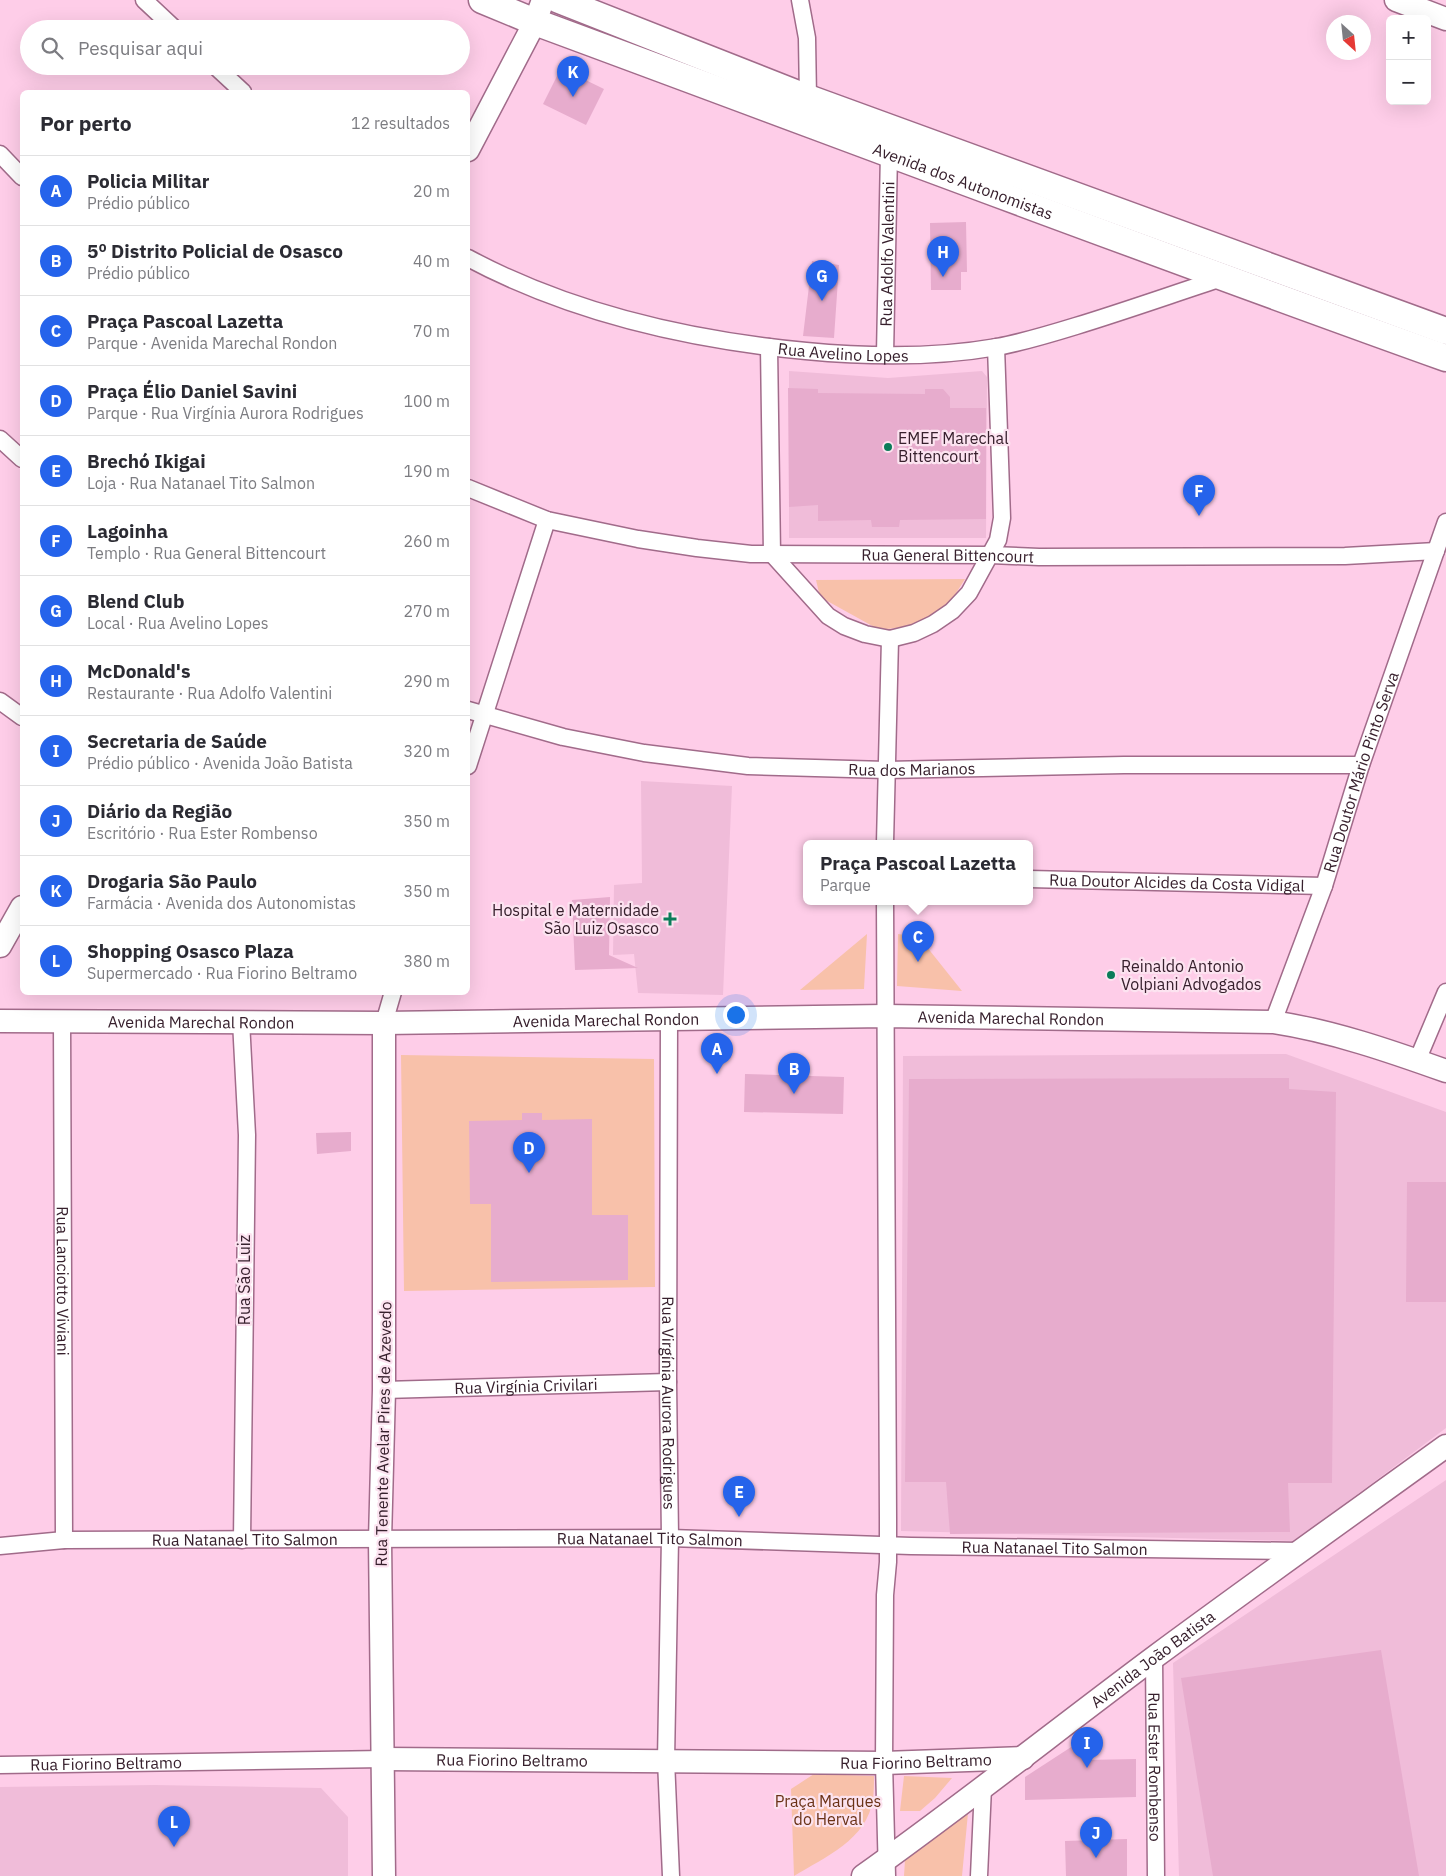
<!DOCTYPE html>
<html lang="pt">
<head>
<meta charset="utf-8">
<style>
	:root { --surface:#fff; --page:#f2f2f3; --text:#2b2b33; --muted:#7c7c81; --line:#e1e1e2; --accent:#2563eb }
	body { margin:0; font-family:"IBM Plex Sans",sans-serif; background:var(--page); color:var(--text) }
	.controls { position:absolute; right:15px; top:15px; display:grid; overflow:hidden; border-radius:8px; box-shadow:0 5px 20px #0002 }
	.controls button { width:45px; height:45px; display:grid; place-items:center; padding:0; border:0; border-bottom:1px solid var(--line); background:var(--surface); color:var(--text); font:25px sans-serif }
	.compass { position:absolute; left:1326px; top:15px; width:45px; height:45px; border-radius:50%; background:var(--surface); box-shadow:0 5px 20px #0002; rotate:153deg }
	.you { position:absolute; left:735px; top:1014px; width:18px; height:18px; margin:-12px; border:4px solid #fff; border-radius:50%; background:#1a73e8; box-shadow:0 0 0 8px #1a73e833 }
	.badge { display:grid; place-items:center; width:32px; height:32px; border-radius:50%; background:var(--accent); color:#fff; font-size:16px; font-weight:700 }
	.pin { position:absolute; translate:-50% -41px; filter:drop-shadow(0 1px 2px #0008) }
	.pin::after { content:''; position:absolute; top:26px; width:18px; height:15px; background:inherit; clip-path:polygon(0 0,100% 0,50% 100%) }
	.popup { position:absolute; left:803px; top:840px; width:230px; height:65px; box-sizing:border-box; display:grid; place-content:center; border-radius:8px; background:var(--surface); filter:drop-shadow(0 1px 4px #0005); font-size:16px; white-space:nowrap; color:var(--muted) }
	.popup b { font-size:19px; color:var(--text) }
	.popup::after { content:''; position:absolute; left:50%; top:100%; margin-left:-10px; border:10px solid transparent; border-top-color:var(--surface) }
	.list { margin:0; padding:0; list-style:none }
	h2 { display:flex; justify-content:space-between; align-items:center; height:65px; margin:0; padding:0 20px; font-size:21px }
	h2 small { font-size:16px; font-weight:400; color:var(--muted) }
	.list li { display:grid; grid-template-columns:32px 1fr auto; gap:15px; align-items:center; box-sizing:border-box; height:70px; padding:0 20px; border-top:1px solid var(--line) }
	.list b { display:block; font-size:19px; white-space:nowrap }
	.list p { margin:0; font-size:16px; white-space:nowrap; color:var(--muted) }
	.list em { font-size:16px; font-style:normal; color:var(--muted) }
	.icon { flex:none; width:28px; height:28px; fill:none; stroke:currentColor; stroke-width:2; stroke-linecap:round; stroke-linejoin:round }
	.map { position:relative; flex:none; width:1446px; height:1876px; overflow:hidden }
	.search { position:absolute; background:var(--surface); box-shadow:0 5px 20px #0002; left:20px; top:20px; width:450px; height:55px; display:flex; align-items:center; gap:12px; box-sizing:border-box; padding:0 18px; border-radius:28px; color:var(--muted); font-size:19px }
	.panel { position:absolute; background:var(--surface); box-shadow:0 5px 20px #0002; left:20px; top:90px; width:450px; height:905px; border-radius:8px }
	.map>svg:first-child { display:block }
	.built { fill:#f0bcd9 }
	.green { fill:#f8c1aa }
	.building { fill:#e7accd }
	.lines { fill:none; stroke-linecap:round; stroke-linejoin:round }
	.street-casing { stroke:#a16b8a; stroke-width:19 }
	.secondary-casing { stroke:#a16b8a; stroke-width:25 }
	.primary-casing { stroke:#a16b8a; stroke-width:29 }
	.street { stroke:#fff; stroke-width:16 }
	.secondary { stroke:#fff; stroke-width:22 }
	.primary { stroke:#fff; stroke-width:26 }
	.poi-dot { fill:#0a7c59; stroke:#fce3f0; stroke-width:2 }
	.labels { text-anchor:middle; stroke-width:4.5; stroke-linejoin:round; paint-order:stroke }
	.street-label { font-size:16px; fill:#37202d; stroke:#fce3f0 }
	.poi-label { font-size:16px; fill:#37202d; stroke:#fce3f0; text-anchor:start }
	.park-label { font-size:16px; fill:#6a3217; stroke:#fce3f0 }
</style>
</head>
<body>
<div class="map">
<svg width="1446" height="1876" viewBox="0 0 1446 1876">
	<rect width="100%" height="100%" fill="#fecde8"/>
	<path class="built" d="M789,371L888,378L982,371L987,377L986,538H789Z
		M641,781L732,786L723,995L638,993L634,954L613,955L614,885L642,883Z
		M1286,1054L1446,1112V1428L1295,1541L901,1531L903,1056Z
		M1446,1480V1876H1179L1173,1663Z
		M154,1785L321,1788L348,1817V1876H0V1787Z"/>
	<path class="green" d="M965,579L946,609L913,626L887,629L876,628L820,597L816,580Z
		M867,934L864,989L800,990Z
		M898,934L919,937L962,991L897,986Z
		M401,1055L654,1059L655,1287L404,1291Z
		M814,1774L874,1776C874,1783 874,1792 873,1799C867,1840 825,1857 794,1876L791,1789Z
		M904,1776L952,1778L935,1798L920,1811H900Z
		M968,1813L962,1876H904L905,1860Z"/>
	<path class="building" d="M561,68L604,89L586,125L543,104Z
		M966,222L967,272H961V290H931L930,223Z
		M812,261L839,265L834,338L803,336Z
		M788,388L818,389V393L925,394V389H943L950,397V408H986V519L900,520L899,527H872L871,520L818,521V505L789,507Z
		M610,897L609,955L638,968L575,970L572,900Z
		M745,1074L844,1077L843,1114L744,1112Z
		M1289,1078V1089L1336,1092L1332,1483H1288L1290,1532L950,1534L946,1482H905L909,1079Z
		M522,1113H542V1120L592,1119V1215H628V1280L491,1282V1204H470L469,1121L522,1120Z
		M351,1132V1151L317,1154L316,1133Z
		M1407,1182H1446V1302H1406Z
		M1381,1650L1419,1876H1213L1181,1678Z
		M1085,1738V1760L1136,1759V1797L1025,1800V1777Z
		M1127,1839V1876H1066L1065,1841Z"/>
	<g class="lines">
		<defs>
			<g id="street">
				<path d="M144,0L175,29"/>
				<path d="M800,0L807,38L808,98"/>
				<path d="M215,66L243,92"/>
				<path d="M0,154L22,177"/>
				<path id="s1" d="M468,258C571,313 690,340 806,351C869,357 934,358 997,347C1024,342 1050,334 1076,326C1125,311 1173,294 1222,278"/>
				<path d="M769,347L772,554L828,616L844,626L865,634L890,639L914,633L933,624L952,611L969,593L998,540L1002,518L996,347"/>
				<path id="s2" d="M885,355L889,152"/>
				<path d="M0,439L22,459"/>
				<path id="s3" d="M468,488L547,520L638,539L697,548L751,554L991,555L1039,557L1345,556L1436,551"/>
				<path d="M0,701L22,717"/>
				<path id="s4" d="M468,710L563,737L644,753L748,766L886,770L1124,765H1361"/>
				<path d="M468,766L547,520"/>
				<path d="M885,843L890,639"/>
				<path id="s5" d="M1029,879L1324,886"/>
				<path d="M885,901L888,1518V1562L885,1595L884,1763L887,1876"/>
				<path id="s6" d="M669,1019L668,1382L670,1538L666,1760L671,1876"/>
				<path id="s7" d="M62,1021L64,1540"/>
				<path d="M241,1021L247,1135L242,1540"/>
				<path id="s8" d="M1273,1022L1324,886L1361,765L1446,522"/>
				<path d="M384,1023L393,992"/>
				<path d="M1417,1061L1446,992"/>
				<path id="s9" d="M384,1390L668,1382"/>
				<path id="s10" d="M0,1546L64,1540L670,1538L911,1546L1300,1551"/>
				<path id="s11" d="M1154,1658L1156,1876"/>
				<path id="s12" d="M0,1765L384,1759"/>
				<path d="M979,1876L983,1787"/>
			</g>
			<g id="secondary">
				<path d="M1396,0L1446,19"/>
				<path d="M468,150L535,22L543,0"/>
				<path d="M0,946L22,907"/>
				<path id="s13" d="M0,1021L384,1023L885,1016L1273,1022C1332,1031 1390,1051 1446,1071"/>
				<path d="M384,1023V1390L380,1540L384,1876"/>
				<path id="s14" d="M384,1759L884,1763L1023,1758"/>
				<path id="s15" d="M863,1876C963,1805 1058,1729 1156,1656C1252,1585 1349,1516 1446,1446"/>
			</g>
			<g id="primary">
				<path id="s16" d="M482,0L535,22C838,134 1141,249 1446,358"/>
				<path d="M559,0L808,98L1446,331"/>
			</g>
		</defs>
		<use href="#street" class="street-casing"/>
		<use href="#secondary" class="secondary-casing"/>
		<use href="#primary" class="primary-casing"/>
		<use href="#street" class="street"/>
		<use href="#secondary" class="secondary"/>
		<use href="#primary" class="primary"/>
	</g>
	<g class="poi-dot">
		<circle cx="888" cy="447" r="5"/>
		<path d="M667.5 911.5h5v5h5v5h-5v5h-5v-5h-5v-5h5z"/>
		<circle cx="1111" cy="975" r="5"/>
	</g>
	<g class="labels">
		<g class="street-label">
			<text dy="6" stroke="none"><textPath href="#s16" startOffset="514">Avenida dos Autonomistas</textPath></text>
			<text dy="6" stroke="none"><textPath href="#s2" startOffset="101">Rua Adolfo Valentini</textPath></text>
			<text dy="6" stroke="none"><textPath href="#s1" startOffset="390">Rua Avelino Lopes</textPath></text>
			<text dy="6" stroke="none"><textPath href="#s3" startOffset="489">Rua General Bittencourt</textPath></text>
			<text dy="6" stroke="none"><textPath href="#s4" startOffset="450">Rua dos Marianos</textPath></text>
			<text dy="6" stroke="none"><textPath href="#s8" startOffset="265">Rua Doutor Mário Pinto Serva</textPath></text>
			<text dy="6" stroke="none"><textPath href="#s5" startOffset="148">Rua Doutor Alcides da Costa Vidigal</textPath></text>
			<text dy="6" stroke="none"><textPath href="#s13" startOffset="1011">Avenida Marechal Rondon</textPath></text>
			<text dy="6" stroke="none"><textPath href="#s13" startOffset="606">Avenida Marechal Rondon</textPath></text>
			<text dy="6" stroke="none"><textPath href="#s13" startOffset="201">Avenida Marechal Rondon</textPath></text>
			<text transform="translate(244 1280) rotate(-90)" y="6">Rua São Luiz</text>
			<text dy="6" stroke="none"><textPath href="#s7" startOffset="260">Rua Lanciotto Viviani</textPath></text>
			<text dy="6" stroke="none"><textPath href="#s9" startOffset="142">Rua Virgínia Crivilari</textPath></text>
			<text dy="6" stroke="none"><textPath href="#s6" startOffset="384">Rua Virgínia Aurora Rodrigues</textPath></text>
			<text transform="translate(383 1434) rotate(-89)" y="6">Rua Tenente Avelar Pires de Azevedo</text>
			<text dy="6" stroke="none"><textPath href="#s10" startOffset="245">Rua Natanael Tito Salmon</textPath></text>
			<text dy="6" stroke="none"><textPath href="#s10" startOffset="650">Rua Natanael Tito Salmon</textPath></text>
			<text dy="6" stroke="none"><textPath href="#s10" startOffset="1055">Rua Natanael Tito Salmon</textPath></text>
			<text dy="6" stroke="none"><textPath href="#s15" startOffset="362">Avenida João Batista</textPath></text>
			<text dy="6" stroke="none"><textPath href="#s14" startOffset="128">Rua Fiorino Beltramo</textPath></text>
			<text dy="6" stroke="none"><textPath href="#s14" startOffset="532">Rua Fiorino Beltramo</textPath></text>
			<text dy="6" stroke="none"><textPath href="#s12" startOffset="106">Rua Fiorino Beltramo</textPath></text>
			<text dy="6" stroke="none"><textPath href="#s11" startOffset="109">Rua Ester Rombenso</textPath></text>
		</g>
		<g class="poi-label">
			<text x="898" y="444">EMEF Marechal<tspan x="898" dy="18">Bittencourt</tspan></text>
			<text x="659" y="916" text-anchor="end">Hospital e Maternidade<tspan x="659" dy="18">São Luiz Osasco</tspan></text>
			<text x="1121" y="972">Reinaldo Antonio<tspan x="1121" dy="18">Volpiani Advogados</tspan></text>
		</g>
		<g class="park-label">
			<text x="828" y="1807">Praça Marques<tspan x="828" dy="18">do Herval</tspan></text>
		</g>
	</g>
</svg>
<div class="controls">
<button>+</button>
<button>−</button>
</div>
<svg class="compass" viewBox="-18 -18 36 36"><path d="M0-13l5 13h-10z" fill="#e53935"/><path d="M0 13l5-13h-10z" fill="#7c7c81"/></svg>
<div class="you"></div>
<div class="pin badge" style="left:717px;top:1074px">A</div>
<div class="pin badge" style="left:794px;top:1094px">B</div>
<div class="pin badge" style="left:918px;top:962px">C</div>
<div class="popup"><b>Praça Pascoal Lazetta</b>Parque</div>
<div class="pin badge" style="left:529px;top:1173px">D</div>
<div class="pin badge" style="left:739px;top:1517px">E</div>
<div class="pin badge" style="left:1199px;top:516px">F</div>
<div class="pin badge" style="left:822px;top:301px">G</div>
<div class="pin badge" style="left:943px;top:277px">H</div>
<div class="pin badge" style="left:1087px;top:1768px">I</div>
<div class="pin badge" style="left:1096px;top:1858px">J</div>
<div class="pin badge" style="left:573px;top:97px">K</div>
<div class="pin badge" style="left:174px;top:1847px">L</div>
<div class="search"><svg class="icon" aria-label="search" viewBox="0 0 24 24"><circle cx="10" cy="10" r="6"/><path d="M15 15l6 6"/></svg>Pesquisar aqui</div>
<section class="panel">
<h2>Por perto<small>12 resultados</small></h2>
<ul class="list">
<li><span class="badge">A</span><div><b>Policia Militar</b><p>Prédio público</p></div><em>20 m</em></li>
<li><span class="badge">B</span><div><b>5º Distrito Policial de Osasco</b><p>Prédio público</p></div><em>40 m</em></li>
<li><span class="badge">C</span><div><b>Praça Pascoal Lazetta</b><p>Parque · Avenida Marechal Rondon</p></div><em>70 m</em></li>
<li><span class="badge">D</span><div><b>Praça Élio Daniel Savini</b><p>Parque · Rua Virgínia Aurora Rodrigues</p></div><em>100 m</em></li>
<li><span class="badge">E</span><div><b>Brechó Ikigai</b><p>Loja · Rua Natanael Tito Salmon</p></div><em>190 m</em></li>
<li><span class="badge">F</span><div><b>Lagoinha</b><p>Templo · Rua General Bittencourt</p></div><em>260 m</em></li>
<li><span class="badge">G</span><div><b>Blend Club</b><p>Local · Rua Avelino Lopes</p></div><em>270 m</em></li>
<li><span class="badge">H</span><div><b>McDonald's</b><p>Restaurante · Rua Adolfo Valentini</p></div><em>290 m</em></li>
<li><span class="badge">I</span><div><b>Secretaria de Saúde</b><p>Prédio público · Avenida João Batista</p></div><em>320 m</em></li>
<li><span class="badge">J</span><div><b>Diário da Região</b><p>Escritório · Rua Ester Rombenso</p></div><em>350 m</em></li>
<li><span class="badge">K</span><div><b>Drogaria São Paulo</b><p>Farmácia · Avenida dos Autonomistas</p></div><em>350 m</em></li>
<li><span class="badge">L</span><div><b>Shopping Osasco Plaza</b><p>Supermercado · Rua Fiorino Beltramo</p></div><em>380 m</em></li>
</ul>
</section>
</div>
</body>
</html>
